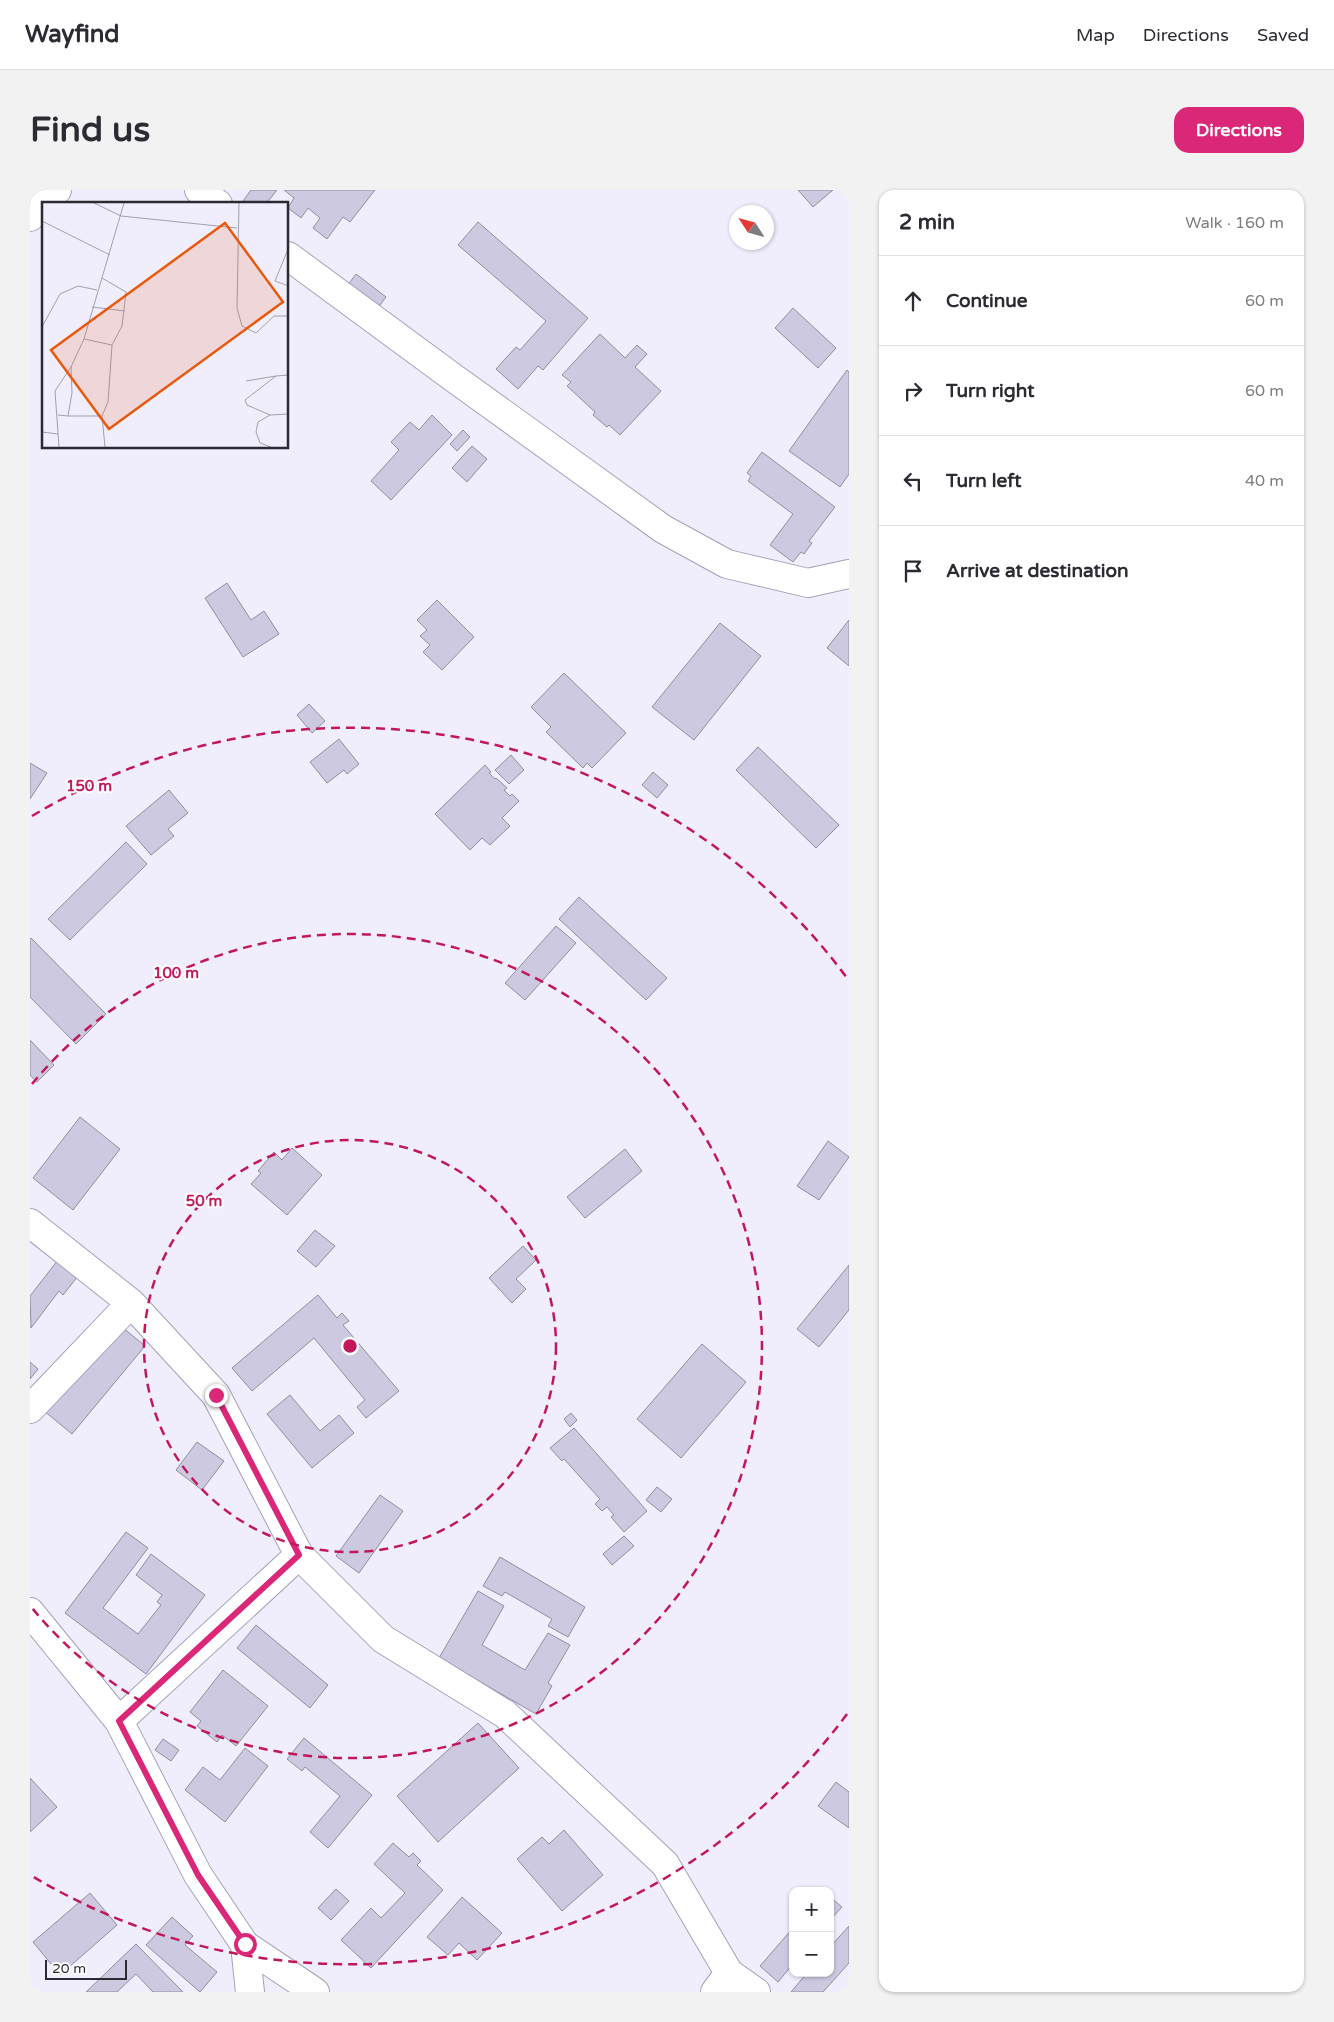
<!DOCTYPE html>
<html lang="en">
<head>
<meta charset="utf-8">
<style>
	:root { --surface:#fff; --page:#f2f2f3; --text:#2b2b33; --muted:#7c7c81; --line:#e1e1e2; --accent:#db2777 }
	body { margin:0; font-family:"Varela Round",sans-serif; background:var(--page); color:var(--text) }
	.controls { position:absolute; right:15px; bottom:15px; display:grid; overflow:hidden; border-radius:10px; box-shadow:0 1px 4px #0004 }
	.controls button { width:45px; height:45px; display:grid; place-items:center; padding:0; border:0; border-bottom:1px solid var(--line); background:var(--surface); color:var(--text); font:25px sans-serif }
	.compass { position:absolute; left:699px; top:15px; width:45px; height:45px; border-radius:50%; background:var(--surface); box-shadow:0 1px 4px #0004; rotate:306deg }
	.scale { position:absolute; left:15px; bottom:12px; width:82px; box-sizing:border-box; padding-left:5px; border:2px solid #2b2a33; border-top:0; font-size:14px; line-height:18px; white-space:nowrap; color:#2b2a33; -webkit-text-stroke:4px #fdfdfd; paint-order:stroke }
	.stop { position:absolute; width:15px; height:15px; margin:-11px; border:4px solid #db2777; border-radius:50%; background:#fff }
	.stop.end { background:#db2777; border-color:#fff; box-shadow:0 1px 5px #0008 }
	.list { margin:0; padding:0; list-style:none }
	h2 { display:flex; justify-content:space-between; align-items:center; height:65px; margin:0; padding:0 20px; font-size:21px }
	h2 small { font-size:16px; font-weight:400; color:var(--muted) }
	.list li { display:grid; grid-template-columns:32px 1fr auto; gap:15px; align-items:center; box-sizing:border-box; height:90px; padding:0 20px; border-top:1px solid var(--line) }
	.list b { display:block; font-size:19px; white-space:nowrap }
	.list em { font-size:16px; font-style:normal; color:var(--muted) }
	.icon { flex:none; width:28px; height:28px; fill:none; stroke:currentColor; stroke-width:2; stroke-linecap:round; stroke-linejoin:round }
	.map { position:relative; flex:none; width:819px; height:1802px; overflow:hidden; border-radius:15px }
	header { display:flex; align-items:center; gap:30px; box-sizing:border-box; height:70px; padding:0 25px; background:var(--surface); border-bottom:1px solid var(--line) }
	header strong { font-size:24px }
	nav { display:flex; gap:28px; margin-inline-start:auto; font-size:18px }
	.intro { display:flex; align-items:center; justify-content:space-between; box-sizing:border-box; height:120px; padding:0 30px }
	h1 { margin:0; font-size:35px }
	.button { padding:12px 22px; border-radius:15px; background:var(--accent); color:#fff; font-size:18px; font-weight:700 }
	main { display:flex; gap:30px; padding:0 30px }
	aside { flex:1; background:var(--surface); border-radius:15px; box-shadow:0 1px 4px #0004 }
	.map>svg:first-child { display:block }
	.building { fill:#ccc9e1; stroke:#908da3 }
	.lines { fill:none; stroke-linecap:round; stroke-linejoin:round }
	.minor-casing { stroke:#a4a1b8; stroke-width:30 }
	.minor { stroke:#fff; stroke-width:28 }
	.route { stroke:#db2777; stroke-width:6 }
	.ring { fill:none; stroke:#c2185b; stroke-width:2.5; stroke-dasharray:9 6 }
	.inset-road { fill:none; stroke:#a1a0ac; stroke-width:1 }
	.view { fill:#e8590c; fill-opacity:0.15; stroke:#e8590c; stroke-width:2.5 }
	.inset-edge { fill:none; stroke:#2b2a33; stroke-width:2.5 }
	.centre { fill:#c2185b; stroke:#fdfdfd; stroke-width:2.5 }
	.ring-label { font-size:15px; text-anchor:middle; font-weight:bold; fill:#c2185b; stroke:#fdfdfd; stroke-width:4; stroke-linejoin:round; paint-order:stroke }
</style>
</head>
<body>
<header>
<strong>Wayfind</strong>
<nav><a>Map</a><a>Directions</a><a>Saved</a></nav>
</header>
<div class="intro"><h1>Find us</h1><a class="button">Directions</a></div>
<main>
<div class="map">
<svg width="819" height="1802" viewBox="0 0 819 1802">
	<rect width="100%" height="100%" fill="#f0eefd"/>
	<path class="building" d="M221,0H247L236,14H216L213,11Z
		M254,0H345L320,32L313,27L297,49L283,38L290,28L278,18L271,28L258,18L264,8Z
		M768,0H803L783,17Z
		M448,32L558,128L513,180L508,176L488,199L466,179L486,157L490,160L516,131L428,55Z
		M326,84L356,107L347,119L317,96Z
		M763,118L806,158L788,178L745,138Z
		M570,144L595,168L607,155L617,164L605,177L631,201L590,245L579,235L577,237L563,225L565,222L537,196L541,192L532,185Z
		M817,180L819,182V284L810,297L759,261Z
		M402,225L422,245L361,310L341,291L369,260L361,252L380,232L389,240Z
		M433,240L440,247L427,261L420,254Z
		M442,256L457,269L437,292L422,278Z
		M732,262L805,317L779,351L782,353L774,364L771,362L763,372L740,355L763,324L718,291L721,286L717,283Z
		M197,393L221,430L234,421L249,444L213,467L175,408Z
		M407,410L444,447L412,480L393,462L400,455L390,446L397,440L387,430Z
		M819,430V476L797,458Z
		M690,433L731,466L664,550L622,517Z
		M534,483L596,543L562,578L557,573L553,578L516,542L521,537L501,517Z
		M279,514L295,531L282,543L267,525Z
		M309,549L329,574L317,584L314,580L297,593L280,572Z
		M728,557L809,635L786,658L706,580Z
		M481,565L494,580L479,594L465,580Z
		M0,573L17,583L0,609Z
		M455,575L461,582L459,583L465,589L466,588L477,598L474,600L480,606L482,604L489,611L472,628L480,636L460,655L452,648L440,660L405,624Z
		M623,582L638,595L627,608L612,595Z
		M139,600L158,623L138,639L144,646L121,665L96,636Z
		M96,652L117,674L40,750L18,729Z
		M549,707L637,788L616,810L529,729Z
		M526,736L546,753L495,810L475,793Z
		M1,748L76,824L46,854L0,807V749Z
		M0,850L24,875L7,892L0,885Z
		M50,927L90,959L43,1020L3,988Z
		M798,951L819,967L789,1010L767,996Z
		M262,958L292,985L257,1025L221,994L231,983L228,981L244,962L252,970Z
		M595,959L612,981L555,1028L537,1007Z
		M285,1040L305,1056L286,1077L267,1061Z
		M493,1056L506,1070L486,1089L496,1099L482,1113L459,1088Z
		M28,1070L48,1086L33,1105L29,1101L1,1138L0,1106Z
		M819,1075V1120L789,1157L767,1139Z
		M288,1105L307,1128L312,1123L319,1131L313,1135L369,1201L336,1228L327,1217L335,1210L284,1148L222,1201L202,1178Z
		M92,1137L115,1156L42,1244L13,1220Z
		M672,1154L716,1192L651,1268L607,1229Z
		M0,1172L8,1179L0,1189Z
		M260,1205L290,1241L309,1225L324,1243L282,1278L237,1224Z
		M541,1223L547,1230L540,1237L534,1229Z
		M544,1238L617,1321L594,1342L581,1327L584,1325L577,1317L572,1321L565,1314L570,1309L534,1269L532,1271L520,1258Z
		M167,1252L194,1271L172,1300L146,1280Z
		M627,1297L642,1309L631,1322L616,1310Z
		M350,1305L373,1321L329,1383L306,1366Z
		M96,1342L118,1358L73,1418L108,1444L131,1415L127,1412L132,1405L106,1385L121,1364L175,1405L116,1484L35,1423Z
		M594,1346L604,1356L582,1375L573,1364Z
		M470,1367L555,1417L538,1447L518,1436L522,1429L475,1402L472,1406L453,1396Z
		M448,1401L474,1416L452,1455L495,1480L518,1443L540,1455L518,1493L522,1496L506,1524L409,1468Z
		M226,1435L298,1495L280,1518L207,1458Z
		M193,1480L238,1516L206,1556L192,1545L187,1552L167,1536L171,1531L160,1522Z
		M448,1533L489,1578L408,1652L367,1606Z
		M274,1548L342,1605L298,1658L280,1642L310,1606L275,1577L272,1581L257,1569Z
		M133,1549L149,1560L141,1571L125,1560Z
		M215,1558L238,1576L195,1632L155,1600L173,1577L190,1590Z
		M0,1588L27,1617L0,1642Z
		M806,1592L819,1602V1638L788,1616Z
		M534,1640L573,1685L532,1721L487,1669L512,1647L519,1654Z
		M363,1653L379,1667L383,1663L391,1671L387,1675L413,1700L341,1778L311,1750L341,1718L351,1728L375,1703L344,1674Z
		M306,1699L319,1711L301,1730L288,1718Z
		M60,1703L87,1735L30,1785L3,1752Z
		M432,1707L472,1743L447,1770L429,1753L418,1765L397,1747Z
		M800,1707L812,1717L800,1730Z
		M142,1727L163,1746L155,1755L187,1782L170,1802L116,1755Z
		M819,1736V1773L793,1802H761L777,1783H800V1757Z
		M763,1738V1774L748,1792L730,1776Z
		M106,1754L153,1802H123L106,1784L87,1802H56Z"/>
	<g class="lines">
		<defs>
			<path id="minor" d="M169,0L188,14
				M0,27L27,0
				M258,66L421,186L633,339L697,374L778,393L819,384
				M0,1033L101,1113L186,1205L269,1365L353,1449L475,1524L635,1674L699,1783L726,1802
				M0,1219L101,1113
				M0,1422L89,1531L168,1685L215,1755L220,1802
				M89,1531L269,1365
				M215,1755L285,1802
				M685,1802L699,1783"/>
		</defs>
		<use href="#minor" class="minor-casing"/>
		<use href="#minor" class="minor"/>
	</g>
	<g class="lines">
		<path class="route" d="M186,1205L269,1365L89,1531L168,1685L215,1754"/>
	</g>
	<g class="ring">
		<circle cx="320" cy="1156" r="206"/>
		<path d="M2 894A412 412 0 1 1 2 1418"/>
		<path d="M817 1524A618 618 0 0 1 2 1686M2 626A618 618 0 0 1 817 788"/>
	</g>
	<g transform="translate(12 12)">
		<rect width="246" height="246" fill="#f0eefd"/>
		<path class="inset-road" d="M52,1L79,14L195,26M197,1L195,106L200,124L214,131L232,114H247M0,19L68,53M247,45L233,79L247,84M60,76L84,90L80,124L70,143L66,200L60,214L63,245M50,105L83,109M0,125L18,92L36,84L55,88M42,137L70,143M247,173L234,174L203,198L205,203L228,213L247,212M204,179L234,174M16,213L26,214L30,191L29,165M228,213L216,220L214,230L218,241L229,245M26,214H60M0,230L16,232M17,245L13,189L29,165L42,137L82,1"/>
		<path class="view" d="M183,21L241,100L67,227L9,148Z"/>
		<rect width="246" height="246" class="inset-edge"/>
	</g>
	<circle cx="320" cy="1156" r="8" class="centre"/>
	<g class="ring-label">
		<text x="59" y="601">150 m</text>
		<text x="146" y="788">100 m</text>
		<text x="174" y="1016">50 m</text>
	</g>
</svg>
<div class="controls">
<button>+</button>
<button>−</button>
</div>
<svg class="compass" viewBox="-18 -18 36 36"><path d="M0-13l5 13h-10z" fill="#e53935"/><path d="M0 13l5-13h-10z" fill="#7c7c81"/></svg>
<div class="scale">20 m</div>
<div class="stop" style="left:215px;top:1754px"></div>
<div class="stop end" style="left:186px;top:1205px"></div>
</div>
<aside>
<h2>2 min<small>Walk · 160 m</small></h2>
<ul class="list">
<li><svg class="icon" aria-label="ahead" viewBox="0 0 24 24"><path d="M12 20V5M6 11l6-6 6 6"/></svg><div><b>Continue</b></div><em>60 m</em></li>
<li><svg class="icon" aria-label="right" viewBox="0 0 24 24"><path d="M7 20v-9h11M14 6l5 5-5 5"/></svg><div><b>Turn right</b></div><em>60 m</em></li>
<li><svg class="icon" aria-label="left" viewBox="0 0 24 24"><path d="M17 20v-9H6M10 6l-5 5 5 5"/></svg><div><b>Turn left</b></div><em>40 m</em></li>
<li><svg class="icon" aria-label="arrive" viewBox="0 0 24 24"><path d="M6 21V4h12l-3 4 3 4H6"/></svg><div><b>Arrive at destination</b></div></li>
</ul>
</aside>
</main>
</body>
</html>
